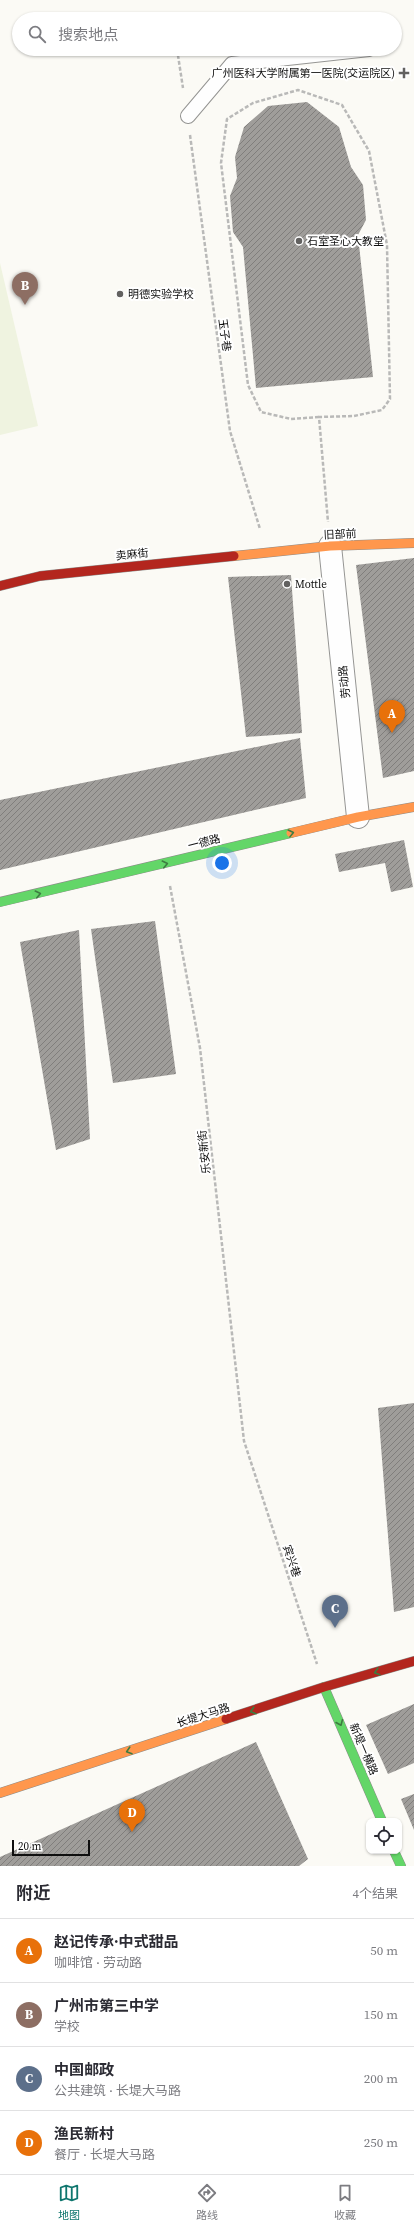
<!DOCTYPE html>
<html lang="zh">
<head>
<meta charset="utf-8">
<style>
	:root { --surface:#fff; --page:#f7f7f7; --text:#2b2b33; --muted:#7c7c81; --line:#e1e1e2; --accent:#0f766e }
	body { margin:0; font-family:"Source Serif 4","Noto Sans SC",serif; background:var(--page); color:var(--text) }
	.controls { position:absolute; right:12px; bottom:12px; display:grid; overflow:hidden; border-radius:8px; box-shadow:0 1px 3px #0004 }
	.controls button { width:36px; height:36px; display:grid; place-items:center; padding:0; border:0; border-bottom:1px solid var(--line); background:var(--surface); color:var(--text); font:20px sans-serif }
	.scale { position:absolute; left:12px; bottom:10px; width:78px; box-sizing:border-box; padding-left:4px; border:2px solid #0f0f0f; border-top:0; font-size:11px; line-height:14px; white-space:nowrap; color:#0f0f0f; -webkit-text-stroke:3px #fff; paint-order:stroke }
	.you { position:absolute; left:222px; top:863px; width:14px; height:14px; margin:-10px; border:3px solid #fff; border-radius:50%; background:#1a73e8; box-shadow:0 0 0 6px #1a73e833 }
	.badge { display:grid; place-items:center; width:26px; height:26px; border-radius:50%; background:var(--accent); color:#fff; font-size:13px; font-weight:700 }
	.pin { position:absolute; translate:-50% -33px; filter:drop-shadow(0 1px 2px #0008) }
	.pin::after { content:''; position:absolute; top:21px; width:14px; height:12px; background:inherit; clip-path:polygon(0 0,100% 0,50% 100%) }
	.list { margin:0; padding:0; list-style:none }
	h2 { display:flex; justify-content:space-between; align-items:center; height:52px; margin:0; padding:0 16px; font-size:17px }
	h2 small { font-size:13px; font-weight:400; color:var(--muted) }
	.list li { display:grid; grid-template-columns:26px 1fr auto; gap:12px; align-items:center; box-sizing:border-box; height:64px; padding:0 16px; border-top:1px solid var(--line) }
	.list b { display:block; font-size:15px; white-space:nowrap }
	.list p { margin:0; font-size:13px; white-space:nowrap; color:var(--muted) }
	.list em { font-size:13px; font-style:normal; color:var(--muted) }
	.icon { flex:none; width:22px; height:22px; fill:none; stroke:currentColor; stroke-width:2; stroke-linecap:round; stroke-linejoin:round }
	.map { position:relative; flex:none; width:414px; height:1866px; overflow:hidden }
	.search { position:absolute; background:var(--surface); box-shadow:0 1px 3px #0004; left:12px; right:12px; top:12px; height:44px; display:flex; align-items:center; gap:10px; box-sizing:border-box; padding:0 14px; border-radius:22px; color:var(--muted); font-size:15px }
	.sheet { height:308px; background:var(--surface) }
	nav { display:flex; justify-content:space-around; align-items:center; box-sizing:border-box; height:56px; border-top:1px solid var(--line); background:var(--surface); font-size:11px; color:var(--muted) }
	nav a { display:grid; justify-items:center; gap:2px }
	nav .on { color:var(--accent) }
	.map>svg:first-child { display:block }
	.pitch { fill:#eff3e0 }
	.building { fill:url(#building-hatch) }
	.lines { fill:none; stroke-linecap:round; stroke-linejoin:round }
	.lane-casing { stroke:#959593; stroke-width:16 }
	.street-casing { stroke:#959593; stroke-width:24 }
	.fast-casing { stroke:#8c8b89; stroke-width:10 }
	.slow-casing { stroke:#8c8b89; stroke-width:10 }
	.jam-casing { stroke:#8c8b89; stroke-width:10 }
	.path { stroke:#b9b9b8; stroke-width:2.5; stroke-dasharray:4 2; stroke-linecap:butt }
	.lane { stroke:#fefefe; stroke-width:14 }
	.street { stroke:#fefefe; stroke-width:22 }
	.fast { stroke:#63d668; stroke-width:9 }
	.slow { stroke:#ff974d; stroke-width:9 }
	.jam { stroke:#b3261e; stroke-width:9 }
	.oneway { stroke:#3d7c40 }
	.poi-dot { fill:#626160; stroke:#fff; stroke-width:1.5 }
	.labels { text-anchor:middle; stroke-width:4; stroke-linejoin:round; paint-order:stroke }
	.poi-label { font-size:11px; fill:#0f0f0f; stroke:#fff; text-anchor:start }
	.street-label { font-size:11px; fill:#0f0f0f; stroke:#fff }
</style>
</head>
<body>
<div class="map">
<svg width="414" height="1866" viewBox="0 0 414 1866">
	<defs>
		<pattern id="building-hatch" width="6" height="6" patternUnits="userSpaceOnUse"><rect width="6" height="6" fill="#9f9d9a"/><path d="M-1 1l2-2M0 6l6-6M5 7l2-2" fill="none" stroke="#807e7c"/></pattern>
	</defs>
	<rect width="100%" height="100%" fill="#fbfaf5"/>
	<path class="pitch" d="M0,263L38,426L0,435Z"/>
	<path class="building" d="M307,102L339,127L351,167L363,185L366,220L358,235L373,377L256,388L243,247L233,232L230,196L237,178L235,157L244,127L268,106Z
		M414,558V771L383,778L356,565Z
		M291,575L302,733L246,737L228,577Z
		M300,738L306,798L0,870V800Z
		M404,840L413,887L391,892L385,863L339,872L335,854Z
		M155,921L176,1074L113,1083L91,929Z
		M79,930L90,1139L56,1150L20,942Z
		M414,1403V1607L394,1612L378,1408Z
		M414,1704V1763L388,1774L366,1725Z
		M256,1742L308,1859L299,1866H0V1857Z
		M414,1794V1830L401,1799Z"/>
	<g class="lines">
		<defs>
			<path id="lane" d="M188,116L232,64L369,49"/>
			<path id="street" d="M330,546L358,817"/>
			<path id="fast" d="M0,902L291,833
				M324,1687L382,1821
				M394,1851L401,1866"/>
			<path id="slow" d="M234,556L330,546L414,543
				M291,833L358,817L414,807
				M0,1793L226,1719"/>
			<path id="jam" d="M0,586L40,576L234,556
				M226,1719L324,1687L414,1661"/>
		</defs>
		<use href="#lane" class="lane-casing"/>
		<use href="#street" class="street-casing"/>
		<use href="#fast" class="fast-casing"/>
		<use href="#slow" class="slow-casing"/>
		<use href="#jam" class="jam-casing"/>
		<path class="path" d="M177,49L183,88
			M190,135L230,431L260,529
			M319,417L291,419L261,412L248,385L221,163L227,119L253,103L298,90L342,105L369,151L387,245L390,399L382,410L354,416L319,417L328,522
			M170,886L200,1048L244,1441L317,1664"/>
		<use href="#lane" class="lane"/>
		<use href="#street" class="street"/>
		<use href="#fast" class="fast"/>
		<use href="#slow" class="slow"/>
		<use href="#jam" class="jam"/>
	</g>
	<defs><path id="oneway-chevron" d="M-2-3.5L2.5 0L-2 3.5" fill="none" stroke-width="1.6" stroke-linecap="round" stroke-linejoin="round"/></defs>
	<g class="oneway">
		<use href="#oneway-chevron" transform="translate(291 833) rotate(-14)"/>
		<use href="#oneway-chevron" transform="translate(165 864) rotate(-13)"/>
		<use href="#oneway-chevron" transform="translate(38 894) rotate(-13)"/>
		<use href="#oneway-chevron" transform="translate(377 1672) rotate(164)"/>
		<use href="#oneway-chevron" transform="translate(253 1711) rotate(162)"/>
		<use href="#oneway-chevron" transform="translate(340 1723) rotate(67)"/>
		<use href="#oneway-chevron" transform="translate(129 1751) rotate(162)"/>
	</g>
	<g class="poi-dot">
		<path d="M402 67h4v4h4v4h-4v4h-4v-4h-4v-4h4z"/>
		<circle cx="299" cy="241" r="4"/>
		<circle cx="120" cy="294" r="4"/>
		<circle cx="287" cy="584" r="4"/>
	</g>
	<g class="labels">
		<g class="poi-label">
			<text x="395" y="77" text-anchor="end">广州医科大学附属第一医院(交运院区)</text>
			<text x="307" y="245">石室圣心大教堂</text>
			<text x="128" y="298">明德实验学校</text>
			<text x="295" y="588">Mottle</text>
		</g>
		<g class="street-label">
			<text transform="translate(225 335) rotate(82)" y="4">玉子巷</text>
			<text transform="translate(340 534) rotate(-3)" y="4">旧部前</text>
			<text transform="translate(132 554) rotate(-6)" y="4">卖麻街</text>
			<text transform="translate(344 682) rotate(-96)" y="4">劳动路</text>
			<text transform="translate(204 842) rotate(-14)" y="4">一德路</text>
			<text transform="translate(204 1152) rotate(-96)" y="4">乐安新街</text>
			<text transform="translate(292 1561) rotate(72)" y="4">宾兴巷</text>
			<text transform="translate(203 1715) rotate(-18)" y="4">长堤大马路</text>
			<text transform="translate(364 1749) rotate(67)" y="4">新堤一横路</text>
		</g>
	</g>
</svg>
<div class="controls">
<button><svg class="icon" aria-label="locate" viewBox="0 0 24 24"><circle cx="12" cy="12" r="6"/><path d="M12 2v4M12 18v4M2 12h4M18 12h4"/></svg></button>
</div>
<div class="scale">20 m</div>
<div class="you"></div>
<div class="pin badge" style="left:392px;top:733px;background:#e8710a">A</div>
<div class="pin badge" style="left:25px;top:305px;background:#8d6e63">B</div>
<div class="pin badge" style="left:335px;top:1628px;background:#5c6f8a">C</div>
<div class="pin badge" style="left:132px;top:1832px;background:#e8710a">D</div>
<div class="search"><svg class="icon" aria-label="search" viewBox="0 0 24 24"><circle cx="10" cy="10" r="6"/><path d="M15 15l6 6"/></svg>搜索地点</div>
</div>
<section class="sheet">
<h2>附近<small>4个结果</small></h2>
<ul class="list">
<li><span class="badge" style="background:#e8710a">A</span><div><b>赵记传承·中式甜品</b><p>咖啡馆 · 劳动路</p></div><em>50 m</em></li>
<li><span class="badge" style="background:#8d6e63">B</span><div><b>广州市第三中学</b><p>学校</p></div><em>150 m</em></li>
<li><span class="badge" style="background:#5c6f8a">C</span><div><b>中国邮政</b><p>公共建筑 · 长堤大马路</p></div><em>200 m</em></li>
<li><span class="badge" style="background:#e8710a">D</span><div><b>渔民新村</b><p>餐厅 · 长堤大马路</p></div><em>250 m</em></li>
</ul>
</section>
<nav>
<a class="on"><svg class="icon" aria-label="map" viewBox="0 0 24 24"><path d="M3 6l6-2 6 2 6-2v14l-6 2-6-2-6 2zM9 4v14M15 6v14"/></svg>地图</a>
<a><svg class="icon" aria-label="directions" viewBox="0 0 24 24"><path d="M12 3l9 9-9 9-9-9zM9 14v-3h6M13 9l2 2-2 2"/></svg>路线</a>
<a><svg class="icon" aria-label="saved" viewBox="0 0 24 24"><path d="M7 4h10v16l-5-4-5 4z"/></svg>收藏</a>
</nav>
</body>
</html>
